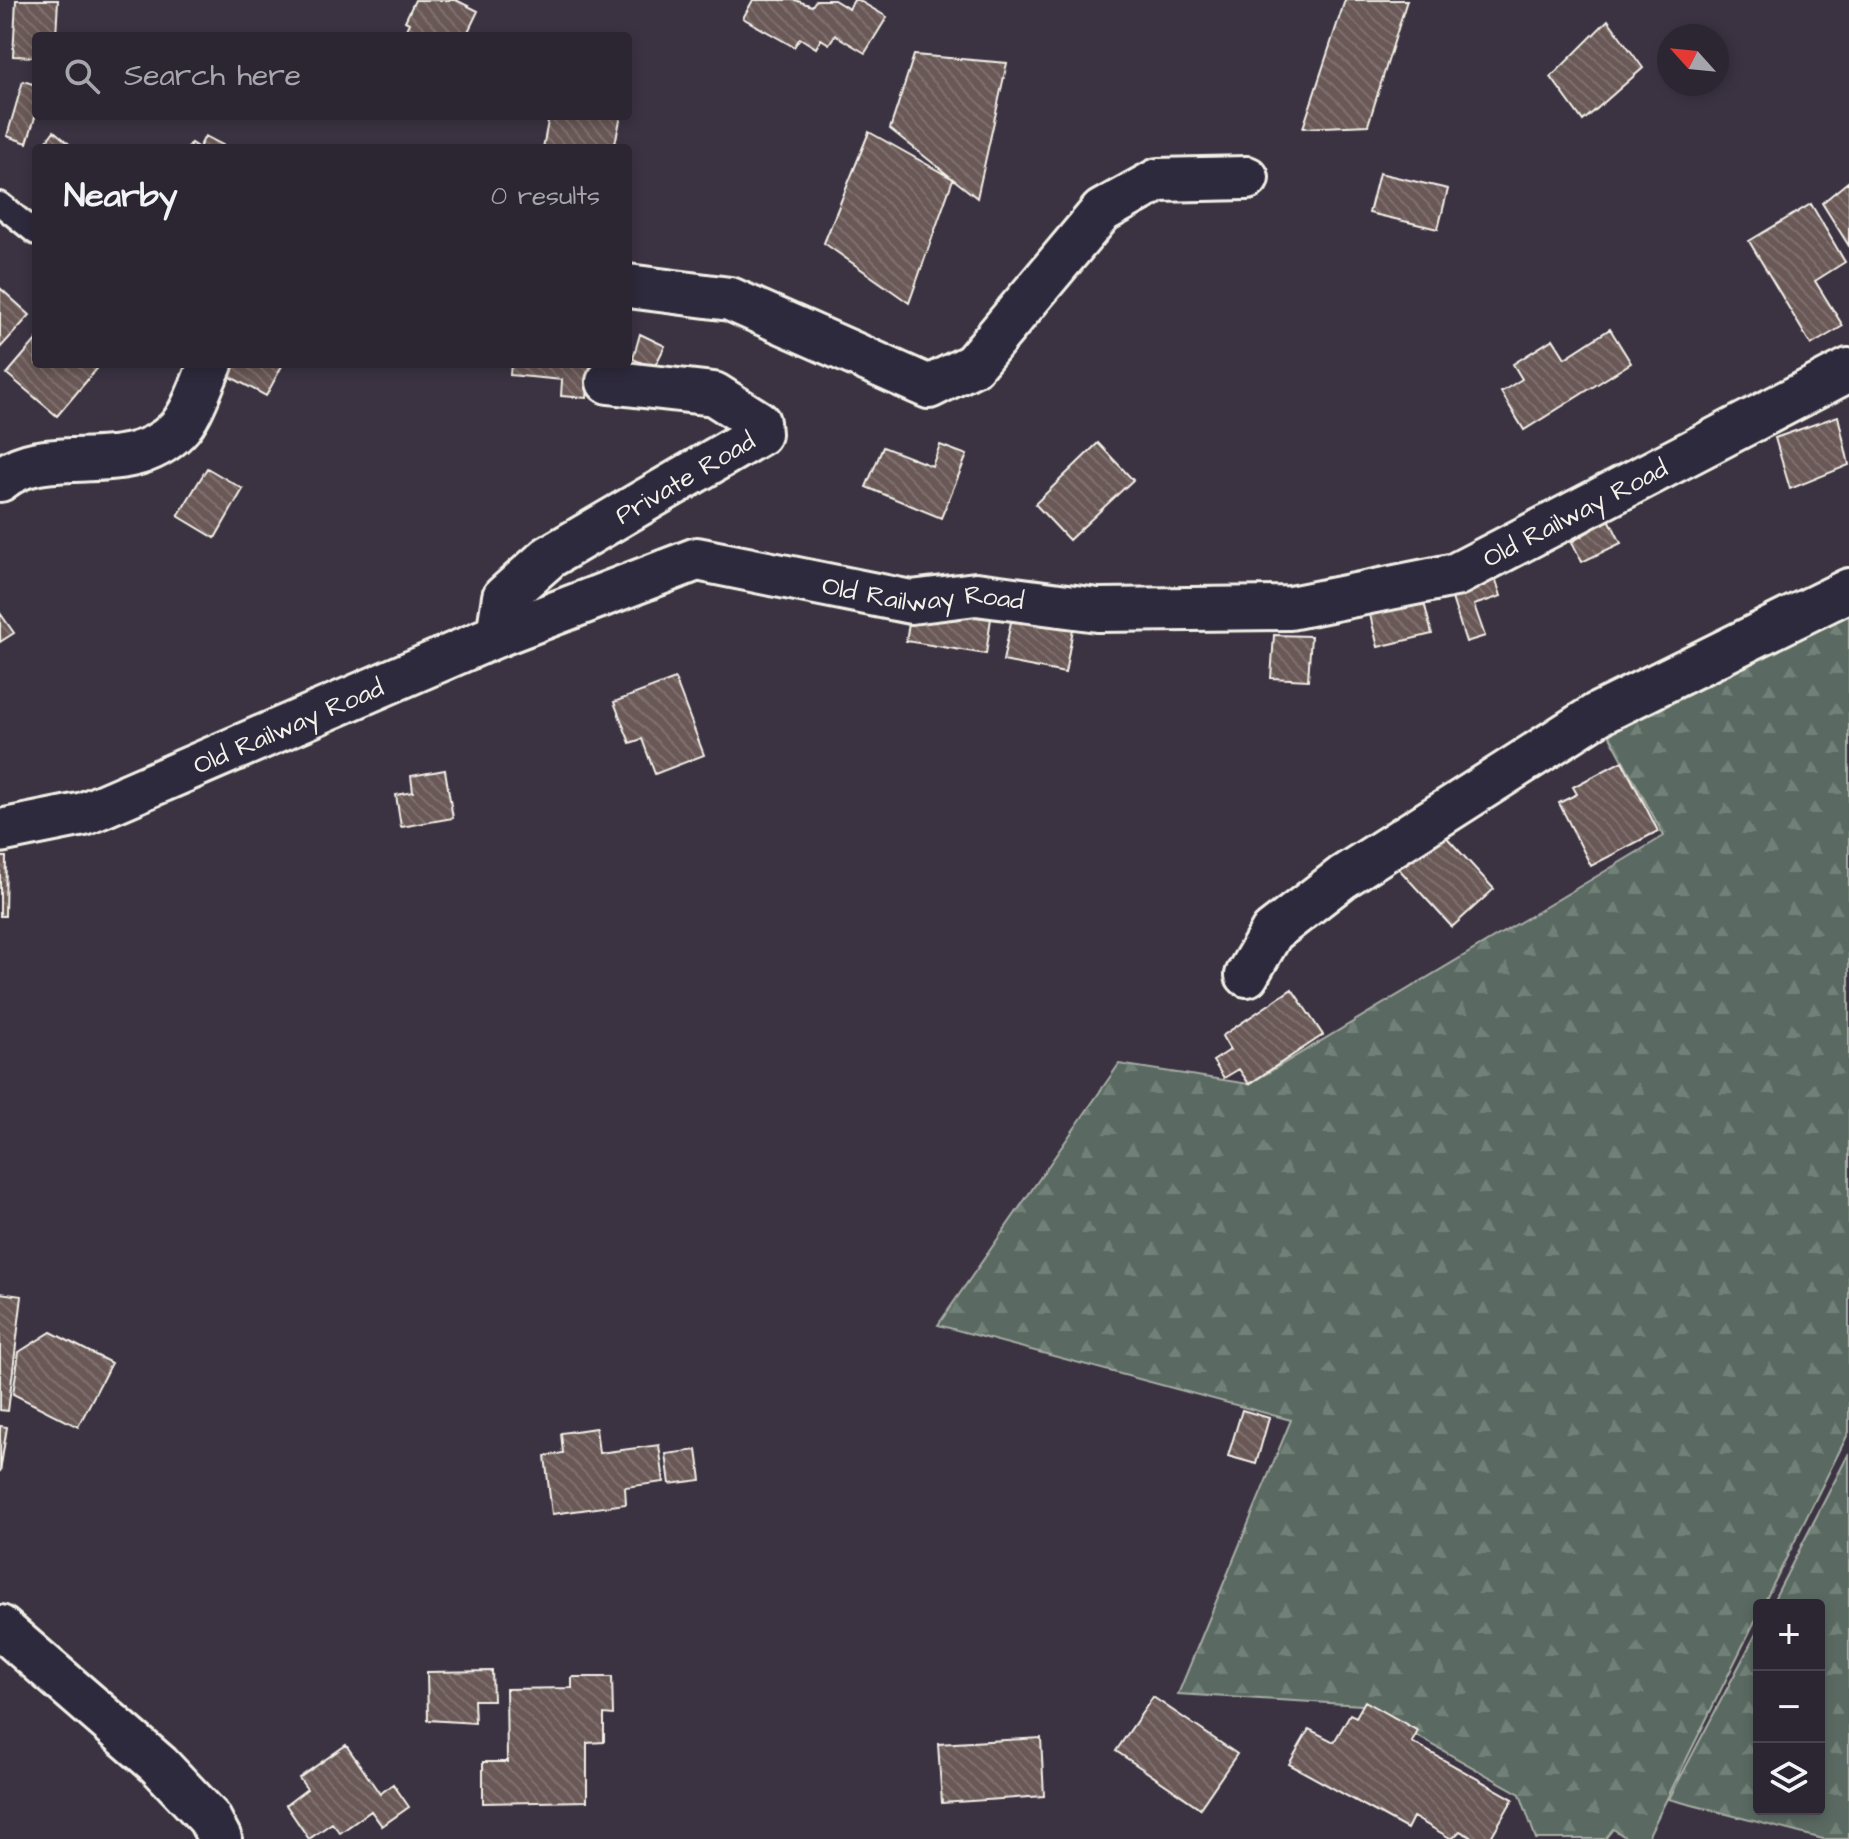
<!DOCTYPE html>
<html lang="en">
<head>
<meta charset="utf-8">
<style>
	:root { --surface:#2c2632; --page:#342e3a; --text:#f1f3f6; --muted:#a6a5ac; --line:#48434d }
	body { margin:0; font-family:"Architects Daughter",sans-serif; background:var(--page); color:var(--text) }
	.controls { position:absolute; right:24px; bottom:24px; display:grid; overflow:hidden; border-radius:8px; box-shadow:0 4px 12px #0003 }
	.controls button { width:72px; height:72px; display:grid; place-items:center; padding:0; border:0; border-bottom:2px solid var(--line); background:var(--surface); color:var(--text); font:40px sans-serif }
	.compass { position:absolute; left:1657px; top:24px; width:72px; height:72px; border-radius:50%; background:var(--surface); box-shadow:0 4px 12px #0003; rotate:297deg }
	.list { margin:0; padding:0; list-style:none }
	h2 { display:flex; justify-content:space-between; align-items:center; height:104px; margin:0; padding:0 32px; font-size:34px }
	h2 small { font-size:26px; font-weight:400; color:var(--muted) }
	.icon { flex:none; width:44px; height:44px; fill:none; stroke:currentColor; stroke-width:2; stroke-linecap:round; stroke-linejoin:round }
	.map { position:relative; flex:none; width:1849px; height:1839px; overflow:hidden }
	.search { position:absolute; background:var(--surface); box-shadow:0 4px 12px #0003; left:32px; top:32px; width:600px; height:88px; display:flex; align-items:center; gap:20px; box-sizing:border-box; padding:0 28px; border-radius:8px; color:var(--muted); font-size:30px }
	.panel { position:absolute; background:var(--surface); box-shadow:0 4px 12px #0003; left:32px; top:144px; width:600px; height:224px; border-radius:8px }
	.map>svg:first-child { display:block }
	.forest { fill:url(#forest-firs); stroke:#a7aea5; stroke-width:2 }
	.building { fill:url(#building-back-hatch); stroke:#f4f1e8; stroke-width:2 }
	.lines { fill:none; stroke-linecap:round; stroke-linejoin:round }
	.lane-casing { stroke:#f4f1e8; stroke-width:28 }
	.street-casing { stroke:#f4f1e8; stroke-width:48 }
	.lane { stroke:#2f2a3d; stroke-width:22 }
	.street { stroke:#2f2a3d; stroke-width:42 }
	.labels { text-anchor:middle; stroke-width:6; stroke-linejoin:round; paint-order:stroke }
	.street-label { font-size:26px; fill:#f4f1e8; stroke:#2f2a3d }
</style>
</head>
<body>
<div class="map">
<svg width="1849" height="1839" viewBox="0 0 1849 1839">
	<defs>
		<pattern id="forest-firs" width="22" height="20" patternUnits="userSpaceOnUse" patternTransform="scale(2)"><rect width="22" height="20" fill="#5a6b62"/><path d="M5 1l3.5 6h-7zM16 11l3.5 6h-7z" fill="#728178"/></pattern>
		<pattern id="building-back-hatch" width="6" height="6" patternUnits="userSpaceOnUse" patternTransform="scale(2)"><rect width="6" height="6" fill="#695857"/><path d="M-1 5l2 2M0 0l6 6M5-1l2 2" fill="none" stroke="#7f706f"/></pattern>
	</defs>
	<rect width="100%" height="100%" fill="#3b3342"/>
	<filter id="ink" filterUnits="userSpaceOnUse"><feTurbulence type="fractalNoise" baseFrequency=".0125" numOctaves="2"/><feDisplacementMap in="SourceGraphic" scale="16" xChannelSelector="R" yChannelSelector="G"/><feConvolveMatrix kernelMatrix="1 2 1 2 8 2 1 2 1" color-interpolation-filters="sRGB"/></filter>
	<g filter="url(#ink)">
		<path class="forest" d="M1849,590V1432L1763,1605H1759V1613L1647,1839H1628L1613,1829L1605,1839H1536L1520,1794L1362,1705L1178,1694L1291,1420L938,1325L1119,1064L1249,1084L1664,836L1598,714Z
			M1849,1453V1839H1823L1669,1799L1759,1628V1809H1819V1605H1771Z"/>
		<path class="building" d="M16,0H58L56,36H36V57L13,56Z
			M415,0H456L478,11L466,36H403L409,23L405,21Z
			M753,0H795L812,6L816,0H834L849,9L854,0H858L887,17L865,53L835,35L829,44L821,39L816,48L800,38L794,47L743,18Z
			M1345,0H1407L1368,125L1303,128Z
			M1608,20L1643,68L1583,121L1551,77Z
			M914,55L1007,63L977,198L890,129Z
			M23,81L36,85V114L27,143L7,136Z
			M549,116H621L614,148H543Z
			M54,131L74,148H41Z
			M869,132L953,179L909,303L824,243Z
			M205,136L228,148H188L191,143L199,148Z
			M1379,173L1448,189L1438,229L1369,213Z
			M1849,181V246L1822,203Z
			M1811,204L1845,262L1815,281L1843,326L1811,345L1749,241Z
			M0,288L30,315L0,348Z
			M1610,329L1631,363L1524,430L1501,392L1522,379L1513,364L1553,339L1565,358Z
			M640,334L665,346L654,368L633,359Z
			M36,340V364H101L57,416L7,374Z
			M231,364H283L266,396L225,374Z
			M511,364H591L587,398L561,396L562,380L510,375Z
			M1838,416L1849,465L1790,489L1775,438Z
			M1098,443L1133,480L1069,540L1035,504Z
			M940,445L967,455L941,518L866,487L883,447L932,466Z
			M207,468L243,489L215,538L178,516Z
			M1609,519L1621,543L1582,562L1572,542Z
			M1494,574L1501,596L1474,605L1485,636L1466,642L1449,589Z
			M1424,602L1432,634L1378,647L1370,615Z
			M912,605L991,618L986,654L906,641Z
			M0,613L14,633L0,642Z
			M1012,617L1073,629L1065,673L1003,661Z
			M1274,635L1311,636L1308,680L1271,678Z
			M675,679L704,755L655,774L642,739L630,743L614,702Z
			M1622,761L1658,831L1591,866L1559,803L1577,794L1573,787Z
			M445,770L453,818L401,827L396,795L413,792L411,776Z
			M1440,830L1494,889L1452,927L1398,868Z
			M0,857H6L5,916H0Z
			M1292,989L1323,1035L1249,1084L1239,1069L1224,1078L1213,1061L1230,1050L1222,1036Z
			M0,1293L22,1296L8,1411L0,1410Z
			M51,1332L111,1363L78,1427L13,1394L19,1352Z
			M1242,1410L1269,1418L1256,1464L1228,1456Z
			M0,1426L7,1427L0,1472Z
			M596,1428L599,1453L659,1445L664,1482L625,1487L626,1504L552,1514L545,1456L563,1453L561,1433Z
			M697,1450L701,1480L670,1484L666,1454Z
			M492,1671L493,1700H474L475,1723L428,1720L427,1672Z
			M572,1677H612L613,1715L604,1714V1742L587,1743V1801L483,1803V1762H507L506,1689L572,1688Z
			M1153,1697L1237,1754L1200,1808L1116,1751Z
			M1365,1701L1418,1731L1412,1742L1513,1799L1490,1839H1475L1460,1831L1452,1839L1413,1817L1407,1829L1289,1764L1309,1729L1334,1742L1350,1714L1356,1717Z
			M1041,1738L1044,1796L942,1803L938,1744Z
			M346,1745L380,1794L393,1784L409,1807L382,1826L371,1811L340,1833L332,1823L309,1839L286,1805L307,1789L299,1778Z"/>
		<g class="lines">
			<defs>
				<path id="lane" d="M0,204L36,233"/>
				<g id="street">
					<path d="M628,286L730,299L929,387L973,365L1102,211L1158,180L1247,178"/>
					<path d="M0,480C47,440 126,482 177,430C193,414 201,384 211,364"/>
					<path id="s1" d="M498,635L504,597L549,557L759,434L758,422L714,394L608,382"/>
					<path id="s2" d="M0,831L84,814L498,635L697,559L911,602L976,594L1098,610L1290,608L1455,575L1849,370"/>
					<path d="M1247,975L1272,932L1343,877L1598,714L1849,590"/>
					<path d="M0,1627L159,1765L209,1818L220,1839"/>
				</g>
			</defs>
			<use href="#lane" class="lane-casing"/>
			<use href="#street" class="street-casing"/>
			<use href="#lane" class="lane"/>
			<use href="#street" class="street"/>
		</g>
	</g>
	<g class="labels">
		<g class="street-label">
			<text dy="9" stroke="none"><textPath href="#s1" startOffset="256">Private Road</textPath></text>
			<text dy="9" stroke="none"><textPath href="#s2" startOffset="1652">Old Railway Road</textPath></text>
			<text dy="9" stroke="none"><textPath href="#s2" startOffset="980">Old Railway Road</textPath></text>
			<text dy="9" stroke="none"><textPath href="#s2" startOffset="308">Old Railway Road</textPath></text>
		</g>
	</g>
</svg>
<div class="controls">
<button>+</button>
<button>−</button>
<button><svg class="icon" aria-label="layers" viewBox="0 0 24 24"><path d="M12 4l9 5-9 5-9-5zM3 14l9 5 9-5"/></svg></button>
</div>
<svg class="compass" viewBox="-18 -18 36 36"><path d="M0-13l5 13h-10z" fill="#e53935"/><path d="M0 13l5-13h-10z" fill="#a6a5ac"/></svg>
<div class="search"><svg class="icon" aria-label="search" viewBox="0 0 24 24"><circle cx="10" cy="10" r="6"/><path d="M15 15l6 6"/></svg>Search here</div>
<section class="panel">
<h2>Nearby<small>0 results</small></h2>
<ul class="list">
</ul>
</section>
</div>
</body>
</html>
